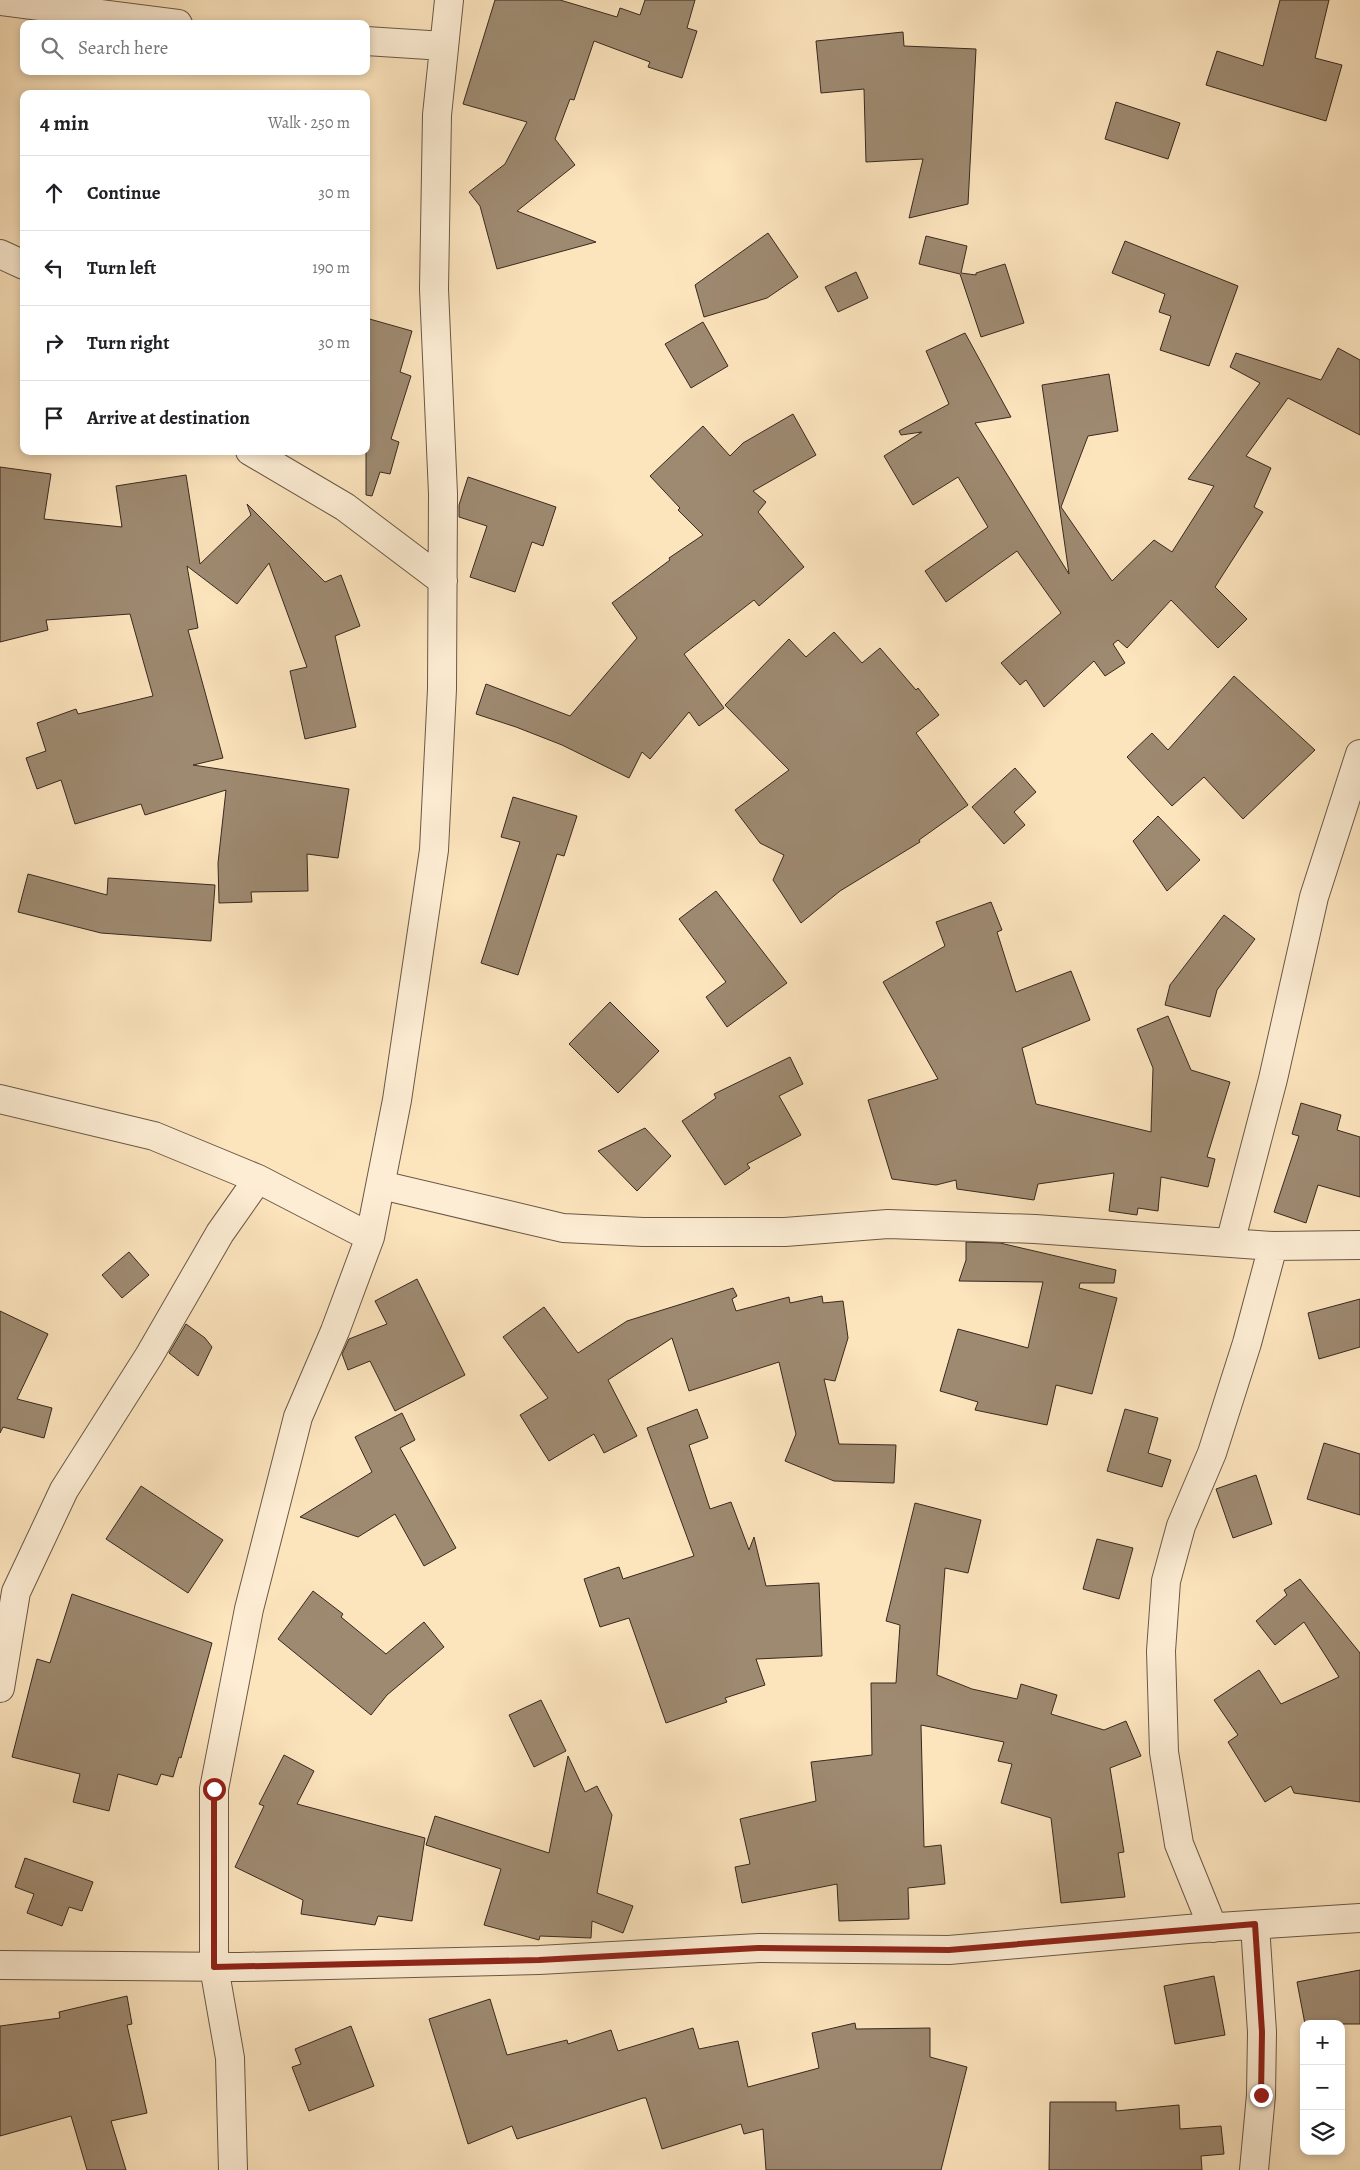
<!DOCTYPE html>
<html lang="en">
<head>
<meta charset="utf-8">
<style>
	:root { --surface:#fff; --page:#f6f6f6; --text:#202124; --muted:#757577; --line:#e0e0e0 }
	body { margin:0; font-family:Alegreya,serif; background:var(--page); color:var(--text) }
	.controls { position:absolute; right:15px; bottom:15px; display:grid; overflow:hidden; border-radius:10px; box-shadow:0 2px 8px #0003 }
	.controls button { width:45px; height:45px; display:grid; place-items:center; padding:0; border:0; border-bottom:1px solid var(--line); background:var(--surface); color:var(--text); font:25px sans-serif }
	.stop { position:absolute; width:15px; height:15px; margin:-11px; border:4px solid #8f2418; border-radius:50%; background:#fff }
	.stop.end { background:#8f2418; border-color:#fff; box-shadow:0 1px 5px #0008 }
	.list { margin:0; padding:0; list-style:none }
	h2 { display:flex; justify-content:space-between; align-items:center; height:65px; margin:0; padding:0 20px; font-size:21px }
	h2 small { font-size:16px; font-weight:400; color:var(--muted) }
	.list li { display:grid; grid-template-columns:32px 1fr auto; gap:15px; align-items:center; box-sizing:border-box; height:75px; padding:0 20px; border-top:1px solid var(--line) }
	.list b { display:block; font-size:19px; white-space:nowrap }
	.list em { font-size:16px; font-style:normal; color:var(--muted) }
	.icon { flex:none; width:28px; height:28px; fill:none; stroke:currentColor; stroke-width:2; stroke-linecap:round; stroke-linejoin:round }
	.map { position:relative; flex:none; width:1360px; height:2170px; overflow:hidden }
	.search { position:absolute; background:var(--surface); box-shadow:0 2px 8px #0003; left:20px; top:20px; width:350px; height:55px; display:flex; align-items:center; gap:12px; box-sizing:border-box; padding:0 18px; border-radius:10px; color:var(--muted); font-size:19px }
	.panel { position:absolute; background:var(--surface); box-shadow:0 2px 8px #0003; left:20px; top:90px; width:350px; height:365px; border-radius:10px }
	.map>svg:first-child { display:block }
	.building { fill:#9e8a71; stroke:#39291f }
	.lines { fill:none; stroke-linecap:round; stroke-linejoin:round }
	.minor-casing { stroke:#6a5846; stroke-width:30 }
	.minor { stroke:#fdedd4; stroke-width:28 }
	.route { stroke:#8f2418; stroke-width:6 }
</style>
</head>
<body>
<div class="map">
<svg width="1360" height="2170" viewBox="0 0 1360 2170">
	<rect width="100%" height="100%" fill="#fce4bd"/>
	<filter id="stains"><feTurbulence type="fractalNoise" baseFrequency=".004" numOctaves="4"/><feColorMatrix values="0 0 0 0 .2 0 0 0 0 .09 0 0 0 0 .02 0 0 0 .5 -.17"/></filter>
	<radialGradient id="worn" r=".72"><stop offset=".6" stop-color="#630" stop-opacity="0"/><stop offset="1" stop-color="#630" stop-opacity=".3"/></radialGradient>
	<path class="building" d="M495,0H560L617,17L620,8L640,15L645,0H695L687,28L697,31L682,78L648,67L650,62L594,41L574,100L570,99L555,139L575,165L517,211L596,242L497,269L480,206L469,192L505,164L527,122L463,104Z
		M1280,0H1329L1315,58L1342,65L1326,121L1206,85L1217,51L1263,66Z
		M903,32L904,46L976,49L968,204L909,218L923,159L866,162L864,89L821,93L816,41Z
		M1116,102L1180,123L1168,159L1105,139Z
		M768,233L798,277L767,298L704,317L695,285Z
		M926,236L967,246L961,273L976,275V273L1005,264L1024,323L981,337L960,274L919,264Z
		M1125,241L1238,286L1209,366L1160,350L1171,316L1159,312L1165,294L1112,273Z
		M856,272L868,298L838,312L825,287Z
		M366,318L412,331L400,372L411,376L391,439L399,442L390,474L380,472L372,496L366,495Z
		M703,322L728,366L691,388L665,344Z
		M965,333L1011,417L975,423L1069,574L1042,385L1109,374L1118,431L1088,436L1061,507L1112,581L1154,540L1172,552L1214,486L1188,479L1260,383L1230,367L1236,353L1321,380L1338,348L1360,360V435L1288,398L1246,456L1271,468L1254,507L1263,512L1215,587L1247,619L1218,648L1171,600L1127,648L1118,640L1113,644L1125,663L1105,676L1094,661L1044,707L1026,680L1020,685L1001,663L1061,613L1017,551L946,602L925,571L988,527L958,477L913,505L884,456L922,432L901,435L899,431L949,404L926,351Z
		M793,414L816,455L753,491L766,502L758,512L804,567L759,606L754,600L684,654L724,708L699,726L689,712L650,759L642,752L629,778L562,745L516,727L476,714L486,684L570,716L637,638L612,603L670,560L669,558L703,535L678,510L680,508L650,476L703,426L730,456L743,443Z
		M0,467L51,474L44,519L122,527L116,486L186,475L200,564L251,515L247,504L325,582L341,575L360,626L335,636L356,727L305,739L290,671L307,667L269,563L237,604L187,566L198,628L188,630L223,758L193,765L349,789L338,858L307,854L308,891L251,892L252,902L219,903L218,863L226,790L145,815L141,804L75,824L61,780L37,789L26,758L46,751L37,723L76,709L78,714L153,696L130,614L46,620L48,630L0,642Z
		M468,477L556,507L543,546L532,542L515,592L470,577L487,526L459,517V505Z
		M834,632L862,663L880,648L916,690L918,688L939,715L916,733L968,805L919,840L920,842L840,891L801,923L773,880L784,855L760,843L735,810L789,770L725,705L789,639L806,657Z
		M1234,676L1315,750L1243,819L1204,777L1172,806L1127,757L1152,733L1168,750Z
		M1015,768L1036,792L1014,812L1025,825L1004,844L972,807Z
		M513,797L577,816L564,856L557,854L518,975L481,963L520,842L501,837Z
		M1158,816L1200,860L1167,891L1133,841Z
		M28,874L107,895L108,878L215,885L211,941L101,933L18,912Z
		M716,891L787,983L727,1027L706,997L726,982L679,919Z
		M991,902L1002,930L997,932L1016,992L1071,971L1090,1020L1022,1048L1036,1104L1151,1132L1153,1068L1137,1029L1168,1016L1191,1070L1230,1082L1207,1157L1215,1159L1208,1187L1161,1177L1158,1211L1138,1208L1137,1215L1109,1211L1114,1173L1038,1184L1034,1200L957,1189L956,1180L936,1185L892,1179L868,1100L938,1079L883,982L945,946L936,922Z
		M1224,915L1255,939L1217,990L1210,1017L1165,1005L1170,985Z
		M610,1002L659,1051L618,1093L569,1044Z
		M790,1057L803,1084L779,1096L801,1135L747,1164L750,1168L725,1185L682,1121L716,1098L714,1094Z
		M1301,1103L1341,1115L1337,1130L1360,1137V1197L1318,1185L1306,1223L1274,1212L1299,1136L1292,1134Z
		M645,1128L671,1156L637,1191L598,1151Z
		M966,1242L1000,1243L1116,1270L1114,1283H1080L1079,1288L1117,1298L1092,1394L1056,1385L1047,1425L975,1410L978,1402L940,1391L958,1329L1028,1348L1043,1282L959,1281L966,1260Z
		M129,1252L149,1275L122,1298L102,1275Z
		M417,1279L465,1375L395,1411L370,1361L348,1370L342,1354L349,1339L387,1324L375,1301Z
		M733,1288L737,1296L732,1299L736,1311L789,1297L790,1303L822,1296L823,1303L843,1301L848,1338L835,1381L824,1379L839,1444L896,1445L894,1483L834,1481L785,1461L796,1434L779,1362L689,1391L672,1338L608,1380L637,1436L604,1453L594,1434L549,1461L520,1415L548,1398L503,1337L544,1307L578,1353L627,1321Z
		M1360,1299V1347L1319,1359L1308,1313Z
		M0,1311L48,1334L17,1399L52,1408L44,1438L3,1427L0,1433Z
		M186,1324L205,1338L212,1347L198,1376L169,1353Z
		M697,1409L708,1438L689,1445L710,1509L731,1502L749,1550L754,1537L766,1586L819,1583L822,1656L756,1659L765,1685L725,1698L727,1702L666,1723L629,1618L600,1627L584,1579L619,1567L623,1579L694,1556L647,1428Z
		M1125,1409L1158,1418L1148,1453L1171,1460L1162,1487L1107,1471Z
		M402,1413L415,1440L400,1448L456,1548L424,1566L395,1514L358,1537L300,1517L372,1472L355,1437Z
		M1324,1443L1360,1454V1515L1307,1499Z
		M1256,1475L1272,1524L1233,1538L1216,1489Z
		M141,1486L223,1540L188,1593L106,1539Z
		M915,1503L981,1520L968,1573L945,1568L937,1675L972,1689L1017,1699L1021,1684L1057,1695L1051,1714L1104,1730L1126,1721L1141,1756L1110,1768L1124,1852L1118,1853L1125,1897L1061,1903L1051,1818L1001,1803L1012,1764L998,1761L1004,1742L921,1725L924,1847L941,1845L945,1884L908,1888L909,1919L839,1921L837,1884L742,1903L735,1867L750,1864L740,1819L816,1801L811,1762L872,1755L871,1683H896L900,1625L886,1621Z
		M1097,1539L1133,1548L1119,1599L1083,1589Z
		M1300,1579L1360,1653V1802L1294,1793L1291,1786L1265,1802L1228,1742L1238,1735L1214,1700L1259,1670L1281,1704L1339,1677L1304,1622L1275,1645L1256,1621L1287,1595L1284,1590Z
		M313,1591L343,1614L341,1617L386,1654L424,1622L444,1647L387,1695L371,1715L278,1639Z
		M72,1594L212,1643L181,1758L179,1757L173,1777L161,1774L157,1785L118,1774L109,1811L73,1802L80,1774L12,1757L37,1659L50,1663Z
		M541,1700L566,1751L534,1767L509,1715Z
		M284,1755L314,1771L297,1804L425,1838L412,1921L378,1916L375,1925L301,1914L303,1900L235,1867L264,1806L259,1804Z
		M568,1756L585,1792L597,1786L612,1815L597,1893L633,1906L623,1933L592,1921L591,1938L540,1936L539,1940L484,1925L501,1869L426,1845L435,1816L549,1853Z
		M25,1858L93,1882L82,1911L69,1907L62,1926L27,1913L34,1894L15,1887Z
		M1360,1970V2024H1305L1297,1982Z
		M1214,1976L1225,2035L1175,2044L1164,1986Z
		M127,1996L132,2024L127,2025L147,2113L111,2121L126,2170H87L71,2116L0,2136V2026L60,2018L59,2012Z
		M490,1999L507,2055L567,2040L568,2044L611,2030L618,2051L693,2028L699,2049L738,2041L748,2087L819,2068L812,2033L855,2023L856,2029L930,2028V2057L967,2067L941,2170H766L763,2129L744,2134L741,2124L662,2149L646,2098H643L517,2139L512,2126L468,2144L429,2019Z
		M351,2026L374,2086L309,2111L292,2067L301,2064L295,2049Z
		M1050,2102H1116V2111L1179,2105L1180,2129L1221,2126L1224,2154L1201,2156L1202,2170H1049Z"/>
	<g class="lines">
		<defs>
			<path id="minor" d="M0,1L178,24
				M366,41L444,46
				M0,254L24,265
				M250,451L345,507L443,581
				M0,1099L154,1136L258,1179L370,1237
				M381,1185L563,1228L643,1232H785L888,1224L1035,1229L1273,1246L1360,1245
				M1230,1243L1273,1079L1314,897L1360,754
				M0,1688L16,1592L64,1490L149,1356L220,1233L258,1179
				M1213,1928L1179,1844L1164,1752L1161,1651L1166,1581L1181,1526L1212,1453L1247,1343L1273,1246
				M0,1965L240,1967L539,1960L759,1948L949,1950L1188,1929L1360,1918
				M233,2170L230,2058L214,1967V1789L249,1609L298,1417L335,1331L370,1237L397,1100L434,850L442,689L443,494L434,289L437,115L449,0
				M1254,2170L1261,2095L1262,2032L1255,1925"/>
		</defs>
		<use href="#minor" class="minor-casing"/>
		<use href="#minor" class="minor"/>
	</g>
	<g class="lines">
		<path class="route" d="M214,1789V1967L539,1960L758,1948L949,1950L1255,1924L1262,2032L1261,2095"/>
	</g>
	<rect width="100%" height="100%" filter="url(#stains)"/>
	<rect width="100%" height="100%" fill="url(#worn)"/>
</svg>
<div class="controls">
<button>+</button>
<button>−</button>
<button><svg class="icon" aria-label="layers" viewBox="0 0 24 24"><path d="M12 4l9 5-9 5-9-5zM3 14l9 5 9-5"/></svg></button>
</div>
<div class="stop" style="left:214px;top:1789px"></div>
<div class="stop end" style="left:1261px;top:2095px"></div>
<div class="search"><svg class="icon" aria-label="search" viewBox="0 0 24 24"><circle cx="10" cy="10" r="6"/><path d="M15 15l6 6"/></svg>Search here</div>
<section class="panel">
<h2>4 min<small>Walk · 250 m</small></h2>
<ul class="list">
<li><svg class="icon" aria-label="ahead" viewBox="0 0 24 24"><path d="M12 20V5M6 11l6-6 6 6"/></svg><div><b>Continue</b></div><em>30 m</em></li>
<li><svg class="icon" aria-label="left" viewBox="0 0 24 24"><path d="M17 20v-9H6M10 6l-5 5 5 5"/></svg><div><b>Turn left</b></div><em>190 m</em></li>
<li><svg class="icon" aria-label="right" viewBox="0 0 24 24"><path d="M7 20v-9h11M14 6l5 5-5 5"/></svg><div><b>Turn right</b></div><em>30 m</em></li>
<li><svg class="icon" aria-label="arrive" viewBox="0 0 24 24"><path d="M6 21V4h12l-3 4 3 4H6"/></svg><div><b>Arrive at destination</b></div></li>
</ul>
</section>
</div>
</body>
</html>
